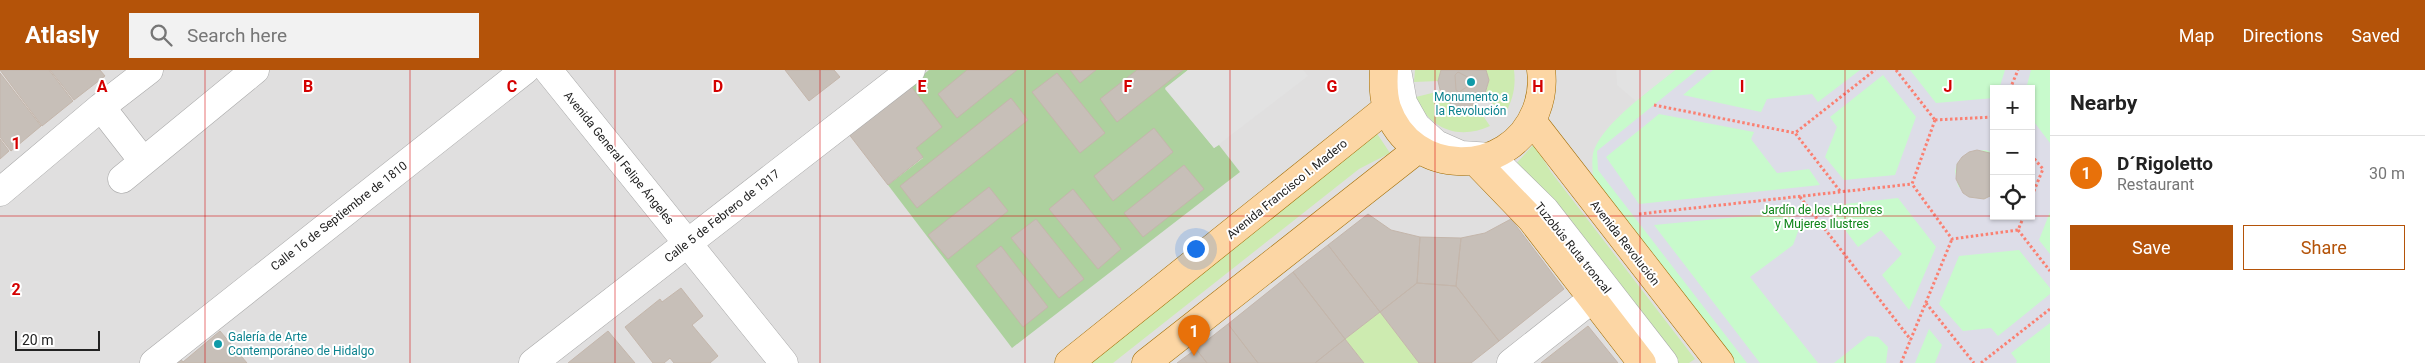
<!DOCTYPE html>
<html lang="en">
<head>
<meta charset="utf-8">
<style>
	:root { --surface:#fff; --page:#f2f2f2; --text:#222; --muted:#767676; --line:#e0e0e0; --accent:#b45309 }
	body { margin:0; font-family:Roboto,sans-serif; background:var(--page); color:var(--text) }
	.controls { position:absolute; right:15px; top:15px; display:grid; overflow:hidden; border-radius:0px; box-shadow:0 1px 4px #0004 }
	.controls button { width:45px; height:45px; display:grid; place-items:center; padding:0; border:0; border-bottom:1px solid var(--line); background:var(--surface); color:var(--text); font:25px sans-serif }
	.scale { position:absolute; left:15px; bottom:12px; width:85px; box-sizing:border-box; padding-left:5px; border:2px solid #222; border-top:0; font-size:14px; line-height:18px; white-space:nowrap; color:#222; -webkit-text-stroke:4px #fff; paint-order:stroke }
	.you { position:absolute; left:1195px; top:178px; width:18px; height:18px; margin:-12px; border:4px solid #fff; border-radius:50%; background:#1a73e8; box-shadow:0 0 0 8px #1a73e833 }
	.badge { display:grid; place-items:center; width:32px; height:32px; border-radius:50%; background:var(--accent); color:#fff; font-size:16px; font-weight:700 }
	.pin { position:absolute; translate:-50% -41px; filter:drop-shadow(0 1px 2px #0008) }
	.pin::after { content:''; position:absolute; top:26px; width:18px; height:15px; background:inherit; clip-path:polygon(0 0,100% 0,50% 100%) }
	.list { margin:0; padding:0; list-style:none }
	h2 { display:flex; justify-content:space-between; align-items:center; height:65px; margin:0; padding:0 20px; font-size:21px }
	h2 small { font-size:16px; font-weight:400; color:var(--muted) }
	.list li { display:grid; grid-template-columns:32px 1fr auto; gap:15px; align-items:center; box-sizing:border-box; height:75px; padding:0 20px; border-top:1px solid var(--line) }
	.list b { display:block; font-size:19px; white-space:nowrap }
	.list p { margin:0; font-size:16px; white-space:nowrap; color:var(--muted) }
	.list em { font-size:16px; font-style:normal; color:var(--muted) }
	.actions { display:flex; gap:10px; padding:15px 20px }
	.actions a { flex:1; padding:11px 0; border:1px solid var(--accent); border-radius:0px; text-align:center; font-size:18px; color:var(--accent) }
	.actions .main { background:var(--accent); color:#fff }
	.icon { flex:none; width:28px; height:28px; fill:none; stroke:currentColor; stroke-width:2; stroke-linecap:round; stroke-linejoin:round }
	.map { position:relative; flex:none; width:2050px; height:293px; overflow:hidden }
	header { display:flex; align-items:center; gap:30px; box-sizing:border-box; height:70px; padding:0 25px; background:var(--accent); color:#fff }
	header strong { font-size:24px }
	nav { display:flex; gap:28px; margin-inline-start:auto; font-size:18px }
	.search { width:350px; height:45px; background:var(--page); display:flex; align-items:center; gap:12px; box-sizing:border-box; padding:0 18px; border-radius:0px; color:var(--muted); font-size:19px }
	main { display:flex }
	aside { flex:1; background:var(--surface) }
	.map>svg:first-child { display:block }
	.residential { fill:#e0dfdf; fill-rule:evenodd }
	.grass { fill:#cdebb0 }
	.forest { fill:#add19e }
	.park { fill:#c8facc; fill-rule:evenodd }
	.parking { fill:#e2e2e2 }
	.plaza { fill:#dddde8; fill-rule:evenodd }
	.building { fill:#c7bfb8; stroke:#c4b6ab }
	.lines { fill:none; stroke-linecap:round; stroke-linejoin:round }
	.minor-casing { stroke:#a9a9a9; stroke-width:29 }
	.major-casing { stroke:#a06b00; stroke-width:29 }
	.path { stroke:#fa8072; stroke-width:3; stroke-dasharray:2.5 2.5; stroke-linecap:butt }
	.minor { stroke:#fff; stroke-width:28 }
	.major { stroke:#fcd6a4; stroke-width:28 }
	.grid { fill:none; stroke:#d40000; stroke-width:1; stroke-opacity:0.55 }
	.culture-dot { fill:#0f9aa8; stroke:#fff; stroke-width:2 }
	.labels { text-anchor:middle; stroke-width:4; stroke-linejoin:round; paint-order:stroke }
	.culture-label { font-size:12px; fill:#0d838f; stroke:#fff }
	.street-label { font-size:12px; fill:#222; stroke:#fff }
	.park-label { font-size:12px; fill:#0c8416; stroke:#fff }
	.grid-label { font-size:16px; text-anchor:middle; font-weight:bold; fill:#d40000; stroke:#fff; stroke-width:4; stroke-linejoin:round; paint-order:stroke }
</style>
</head>
<body>
<header>
<strong>Atlasly</strong>
<div class="search"><svg class="icon" aria-label="search" viewBox="0 0 24 24"><circle cx="10" cy="10" r="6"/><path d="M15 15l6 6"/></svg>Search here</div>
<nav><a>Map</a><a>Directions</a><a>Saved</a></nav>
</header>
<main>
<div class="map">
<svg width="2050" height="293" viewBox="0 0 2050 293">
	<rect width="100%" height="100%" fill="#f2efe9"/>
	<path class="residential" d="M0,0H1455L1446,29L1484,0H2050V293H0ZM1994,19H2031V146H1994Z"/>
	<path class="grass" d="M1415,0H1441L1438,11L1414,12Z
		M1486,0H1514C1516,17 1513,29 1505,44L1485,27L1489,10Z
		M1440,21C1445,35 1461,41 1475,34L1490,56C1458,71 1428,58 1416,27Z
		M1374,59L1390,83L1359,99L1113,293H1086Z
		M1534,74L1551,102L1695,289L1689,293H1672L1513,97Z
		M1380,242L1419,293H1364L1345,269Z"/>
	<path class="forest" d="M929,0H1188L1165,19L1214,78L1219,75L1240,102L1012,278L888,115L923,88L916,78L910,15Z"/>
	<path class="park" d="M1675,0H2050V293H1735L1593,111C1593,102 1591,88 1594,80C1605,52 1651,19 1675,0ZM1994,19H2031V146H1994Z"/>
	<path class="parking" d="M1188,0H1303L1308,6L1214,78L1165,18Z
		M1616,0H1675L1636,31L1617,15Z"/>
	<path class="plaza" d="M1697,0H1713L1683,25L1761,42L1767,29L1812,24L1818,32L1860,0H1910L1936,33L1994,28V84L1986,80L1969,82L1957,94L1955,101L1958,116L1969,127L1984,129L1994,124V146H2031V48L2050,73V142L2039,170L2050,184V218L2019,180L1959,186L1939,234L1963,261L1991,258L1998,266L2050,224V253L2011,283L2017,291L2016,293H1935L1942,275L1929,259L1915,293H1886L1888,277L1878,267L1868,266L1834,293H1818L1750,207L1793,175L1799,159L1791,147L1780,143L1654,155L1760,293H1747L1598,100L1597,81ZM1883,5L1916,47L1895,105L1844,110L1825,87L1837,57L1830,47ZM1659,44L1754,62L1751,69L1777,103L1809,99L1820,115L1639,134L1606,87ZM1898,128L1936,177L1909,240L1882,205L1902,184L1881,160L1858,177L1827,136Z
		M2005,0H2031L2026,19H1999Z"/>
	<path class="building" d="M0,0H49L73,31L42,56Z
		M50,0H100L105,6L74,30Z
		M785,0H834L840,7L809,31Z
		M967,0H1017L957,48L938,24Z
		M1070,0H1096L1080,13Z
		M1137,0H1183L1117,52L1100,29Z
		M1441,0H1486L1489,10L1484,27L1470,37L1453,36L1441,24L1438,11Z
		M1458,2L1473,10V13L1459,22L1456,20L1455,5Z
		M0,3L41,56L11,81L0,67Z
		M1057,3L1105,63L1080,83L1032,22Z
		M910,15L942,57L916,78L923,87L888,115L848,63Z
		M1011,28L1028,50L917,138L900,116Z
		M1154,58L1173,82L1113,131L1094,106Z
		M0,69L9,81L0,89Z
		M1977,80L1994,84V124L1984,129L1969,127L1963,123L1956,109L1957,94L1962,87L1969,82Z
		M1184,95L1204,119L1143,167L1124,143Z
		M989,117L1008,141L948,189L928,165Z
		M1073,119L1121,179L1098,199L1049,139Z
		M1368,144L1391,160L1420,167L1417,213L1380,242L1328,175Z
		M1036,149L1084,209L1059,228L1011,168Z
		M1511,149L1564,219L1499,271L1456,216L1461,168L1485,163Z
		M1420,167L1461,168L1456,216L1417,213Z
		M1328,175L1380,242L1345,269L1293,202Z
		M1001,176L1048,237L1023,257L976,196Z
		M1293,202L1345,269L1315,293H1258L1228,254Z
		M1417,213L1456,216L1499,271L1471,293H1419L1380,242Z
		M681,218L703,246L692,255L718,286L710,293H674L670,288L664,293H653L625,257L660,229L662,232Z
		M1228,254L1258,293H1207L1196,279Z
		M1588,256L1618,293H1541Z
		M220,261L247,293H171L179,287L183,292Z
		M608,261L635,293H568Z
		M1345,269L1364,293H1315Z
		M1196,279L1207,293H1177Z"/>
	<g class="lines">
		<defs>
			<path id="minor" d="M548,0L784,293
				M1397,0L1403,33L1416,56L1436,74L1461,85L1491,87L1545,140L1664,293
				M101,37L143,91
				M122,109L255,0
				M0,122L101,37L149,0
				M154,293L525,0
				M533,293L911,0
				M1511,293L1592,229"/>
			<path id="major" d="M1384,0C1383,13 1383,25 1387,38C1411,108 1509,109 1536,41C1541,28 1543,14 1541,0
				M1532,51L1720,293
				M1475,91L1531,149L1642,293
				M1069,293L1387,38
				M1146,293L1418,79"/>
		</defs>
		<use href="#minor" class="minor-casing"/>
		<use href="#major" class="major-casing"/>
		<path class="path" d="M1896,0L1935,50
			M2010,19L2018,0
			M1654,35L1795,63
			M1935,50L1912,114L1952,169L2018,160L2024,146
			M1935,50L1994,47
			M2031,85L2043,99L2031,128
			M1840,121L1795,63L1875,0
			M1800,127L1911,270
			M1639,144L1912,114
			M2018,160L2050,201
			M1926,233L1974,293
			M1901,293L1952,169
			M1981,293L2050,239"/>
		<use href="#minor" class="minor"/>
		<use href="#major" class="major"/>
	</g>
	<path class="grid" d="M205,0V293M410,0V293M615,0V293M820,0V293M1025,0V293M1230,0V293M1435,0V293M1640,0V293M1845,0V293M0,146H2050"/>
	<g class="culture-dot">
		<circle cx="1471" cy="12" r="5"/>
		<circle cx="218" cy="274" r="5"/>
	</g>
	<g class="labels">
		<g class="culture-label">
			<text x="1471" y="31">Monumento a<tspan x="1471" dy="14">la Revolución</tspan></text>
			<text x="228" y="271" text-anchor="start">Galería de Arte<tspan x="228" dy="14">Contemporáneo de Hidalgo</tspan></text>
		</g>
		<g class="street-label">
			<text transform="translate(619 88) rotate(51)" y="4">Avenida General Felipe Ángeles</text>
			<text transform="translate(1287 119) rotate(-39)" y="4">Avenida Francisco I. Madero</text>
			<text transform="translate(339 146) rotate(-38)" y="4">Calle 16 de Septiembre de 1810</text>
			<text transform="translate(722 146) rotate(-38)" y="4">Calle 5 de Febrero de 1917</text>
			<text transform="translate(1625 173) rotate(52)" y="4">Avenida Revolución</text>
			<text transform="translate(1573 178) rotate(51)" y="4">Tuzobús Ruta troncal</text>
		</g>
		<g class="park-label">
			<text x="1822" y="144">Jardín de los Hombres<tspan x="1822" dy="14">y Mujeres Ilustres</tspan></text>
		</g>
	</g>
	<g class="grid-label">
		<text x="102" y="22">A</text>
		<text x="308" y="22">B</text>
		<text x="512" y="22">C</text>
		<text x="718" y="22">D</text>
		<text x="922" y="22">E</text>
		<text x="1128" y="22">F</text>
		<text x="1332" y="22">G</text>
		<text x="1538" y="22">H</text>
		<text x="1742" y="22">I</text>
		<text x="1948" y="22">J</text>
		<text x="16" y="79">1</text>
		<text x="16" y="225">2</text>
	</g>
</svg>
<div class="controls">
<button>+</button>
<button>−</button>
<button><svg class="icon" aria-label="locate" viewBox="0 0 24 24"><circle cx="12" cy="12" r="6"/><path d="M12 2v4M12 18v4M2 12h4M18 12h4"/></svg></button>
</div>
<div class="scale">20 m</div>
<div class="you"></div>
<div class="pin badge" style="left:1194px;top:286px;background:#e8710a">1</div>
</div>
<aside>
<h2>Nearby<small></small></h2>
<ul class="list">
<li><span class="badge" style="background:#e8710a">1</span><div><b>D´Rigoletto</b><p>Restaurant</p></div><em>30 m</em></li>
</ul>
<div class="actions"><a class="main">Save</a><a>Share</a></div>
</aside>
</main>
</body>
</html>
